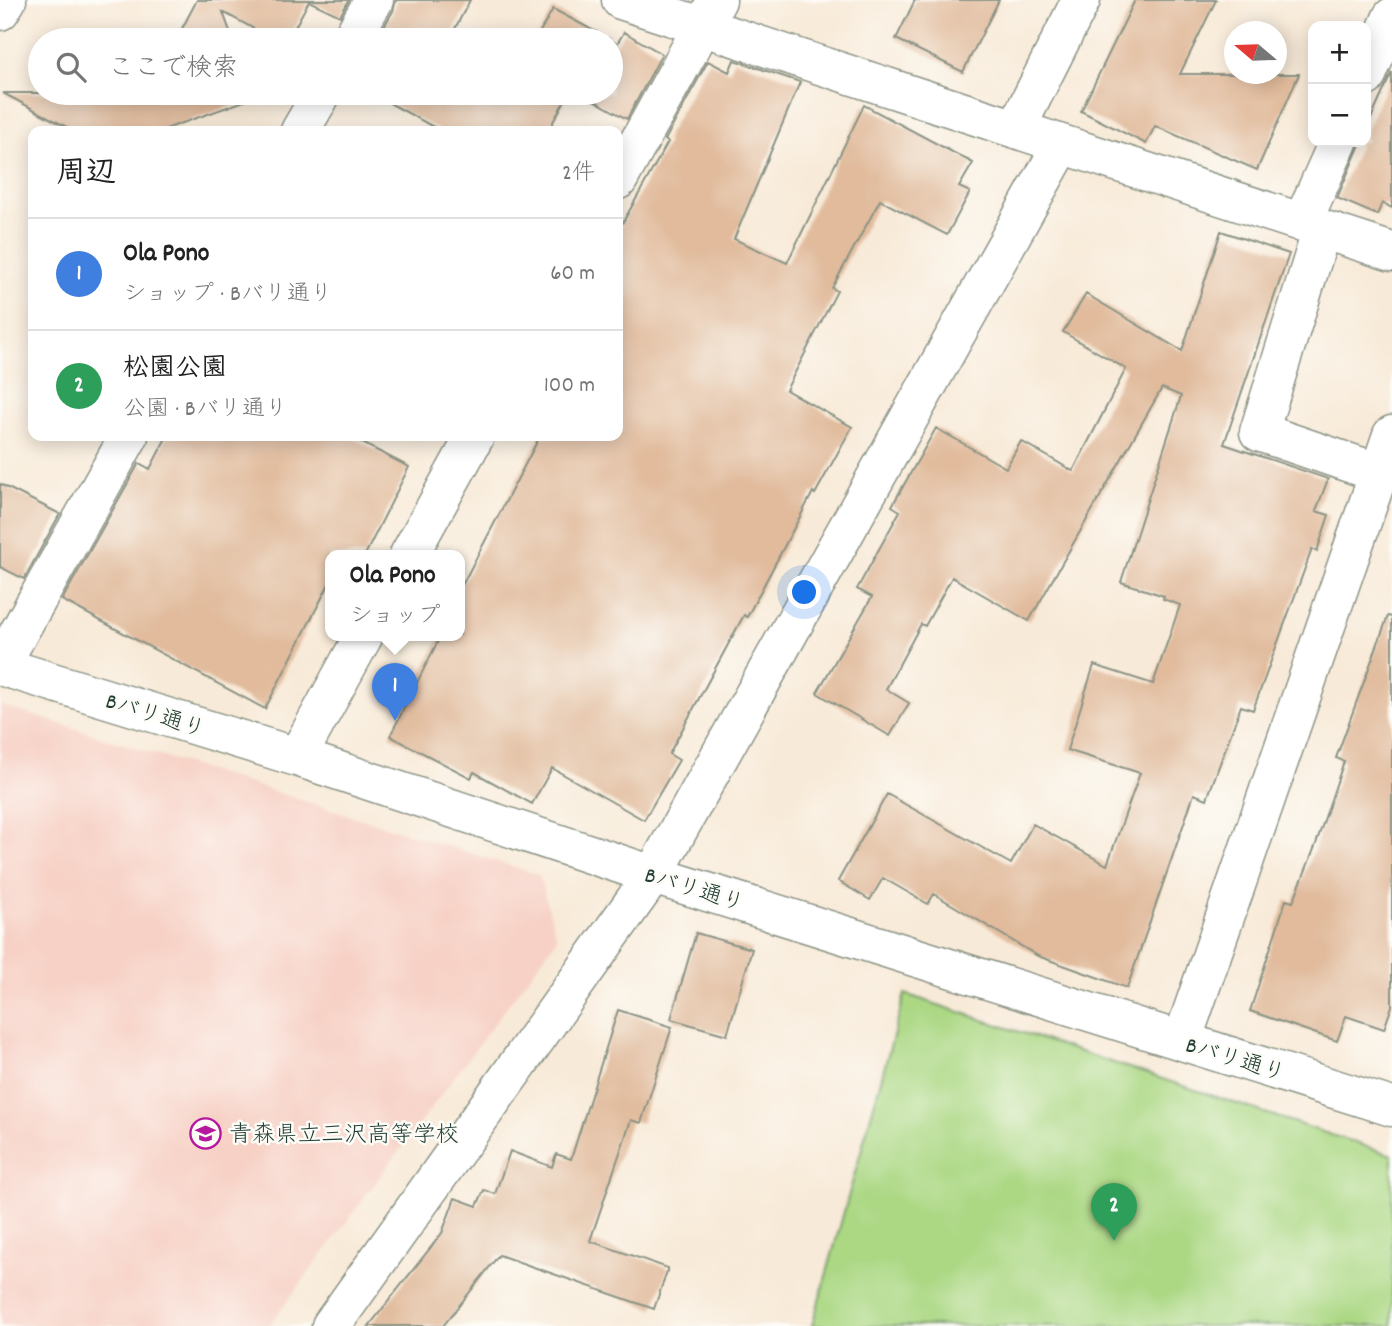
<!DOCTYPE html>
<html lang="ja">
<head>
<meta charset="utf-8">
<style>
	:root { --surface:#fff; --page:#f2f2f2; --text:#222; --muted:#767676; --line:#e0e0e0; --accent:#b5179e }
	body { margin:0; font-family:Dekko,"Klee One",sans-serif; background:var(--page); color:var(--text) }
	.controls { position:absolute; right:21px; top:21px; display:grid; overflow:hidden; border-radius:14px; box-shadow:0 4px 18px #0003 }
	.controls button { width:63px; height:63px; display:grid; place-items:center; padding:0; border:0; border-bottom:2px solid var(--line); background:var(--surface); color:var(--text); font:35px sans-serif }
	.compass { position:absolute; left:1224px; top:21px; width:63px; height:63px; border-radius:50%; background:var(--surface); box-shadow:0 4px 18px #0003; rotate:289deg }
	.you { position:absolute; left:805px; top:593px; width:24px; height:24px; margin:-18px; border:5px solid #fff; border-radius:50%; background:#1a73e8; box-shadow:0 0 0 10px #1a73e833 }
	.badge { display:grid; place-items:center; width:46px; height:46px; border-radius:50%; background:var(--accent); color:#fff; font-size:23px; font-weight:700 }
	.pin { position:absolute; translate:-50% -58px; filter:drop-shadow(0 2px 4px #0008) }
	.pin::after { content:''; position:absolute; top:37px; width:24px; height:21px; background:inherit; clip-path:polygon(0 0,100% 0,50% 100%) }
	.popup { position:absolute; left:325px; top:550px; width:140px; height:91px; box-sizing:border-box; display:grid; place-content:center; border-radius:14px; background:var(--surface); filter:drop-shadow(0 2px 5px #0005); font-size:23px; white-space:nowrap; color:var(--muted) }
	.popup b { font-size:26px; color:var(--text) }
	.popup::after { content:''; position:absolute; left:50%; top:100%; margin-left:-14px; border:14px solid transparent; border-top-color:var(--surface) }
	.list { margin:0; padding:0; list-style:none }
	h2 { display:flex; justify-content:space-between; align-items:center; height:91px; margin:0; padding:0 28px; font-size:30px }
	h2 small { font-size:23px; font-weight:400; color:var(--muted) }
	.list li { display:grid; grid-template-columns:46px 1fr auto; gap:21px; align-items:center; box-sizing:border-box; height:112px; padding:0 28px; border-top:2px solid var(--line) }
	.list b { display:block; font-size:26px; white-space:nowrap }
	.list p { margin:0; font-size:23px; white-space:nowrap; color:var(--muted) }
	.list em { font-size:23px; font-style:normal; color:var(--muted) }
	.icon { flex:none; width:38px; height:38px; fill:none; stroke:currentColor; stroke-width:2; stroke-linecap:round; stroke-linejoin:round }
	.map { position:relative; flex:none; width:1392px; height:1326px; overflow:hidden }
	.search { position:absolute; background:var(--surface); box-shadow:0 4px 18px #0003; left:28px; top:28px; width:595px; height:77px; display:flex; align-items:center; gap:18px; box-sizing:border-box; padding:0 24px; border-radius:38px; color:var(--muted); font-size:26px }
	.panel { position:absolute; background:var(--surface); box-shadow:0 4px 18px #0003; left:28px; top:126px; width:595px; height:315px; border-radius:14px }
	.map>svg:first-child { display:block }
	.built { fill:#f7d1c6 }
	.green { fill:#acd884; stroke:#668a5c; stroke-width:2 }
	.building { fill:#e1bb9c }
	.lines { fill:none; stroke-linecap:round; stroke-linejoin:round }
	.minor-casing { stroke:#8c9486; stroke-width:41 }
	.minor { stroke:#fff; stroke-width:38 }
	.labels { text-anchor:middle; stroke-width:5; stroke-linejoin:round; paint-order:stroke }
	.street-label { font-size:23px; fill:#1f3d34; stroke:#fdfcf7 }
	.poi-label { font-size:23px; fill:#1f3d34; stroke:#fdfcf7; text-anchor:start }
</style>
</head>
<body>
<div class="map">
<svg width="1392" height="1326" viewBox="0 0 1392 1326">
	<rect width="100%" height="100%" fill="#fdfcf7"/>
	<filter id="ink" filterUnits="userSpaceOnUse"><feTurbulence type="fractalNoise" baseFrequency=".0143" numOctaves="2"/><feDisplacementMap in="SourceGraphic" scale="14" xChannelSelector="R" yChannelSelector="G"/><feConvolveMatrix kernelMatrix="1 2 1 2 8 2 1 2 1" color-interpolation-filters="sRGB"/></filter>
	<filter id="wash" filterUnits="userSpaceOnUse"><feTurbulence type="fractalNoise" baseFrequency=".00686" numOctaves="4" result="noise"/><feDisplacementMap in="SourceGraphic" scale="28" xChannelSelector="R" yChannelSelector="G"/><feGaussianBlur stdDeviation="1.57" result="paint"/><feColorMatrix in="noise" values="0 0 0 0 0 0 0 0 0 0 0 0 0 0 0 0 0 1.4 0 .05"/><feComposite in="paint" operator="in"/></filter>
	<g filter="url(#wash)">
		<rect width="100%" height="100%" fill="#f8ead8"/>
		<path class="built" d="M0,705L539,875L557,939L269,1326H0Z"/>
		<path class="green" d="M905,994L1392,1155V1326H812Z"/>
		<g id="blocks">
			<path class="building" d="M197,0H349L340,16L309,1L288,40H275L223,12L233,40H176Z
				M396,0H470L449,40H386L387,39L379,35L393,11Z
				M915,0H999L963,72L896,39Z
				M1135,0H1216L1180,74H1299L1257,170L1155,126L1146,144L1081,111Z
				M553,9L611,40H535Z
				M624,32L662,54L627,119L581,93H611V40L617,44Z
				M734,60L800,82L734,239L787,263L864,105L973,163L959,187L970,192L947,235L880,200L832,288L837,291L786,390L852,427L815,494L813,492L747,617L744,615L669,754L679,760L644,820L552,768L532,804L474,772L471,778L390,736L441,635H460V589L540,436H618V231L668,142L665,140L708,61L729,72Z
				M1392,72V208L1382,203L1377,215L1337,198L1361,142H1366V130Z
				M3,93H251L253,98L160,131H74Z
				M371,93H569L548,131H441Z
				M1221,231L1289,254L1224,444L1328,479L1316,511L1329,515L1317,551L1312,549L1253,710L1241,706L1207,799L1194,794L1127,988L1038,956L934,894L928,904L883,878L870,900L838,881L887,794L1011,864L1033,824L1107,865L1140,773L1067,750L1094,665L1153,684L1180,605L1163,599L1164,596L1121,582L1181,396L1162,388L1029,621L952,577L925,626L921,624L886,689L909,703L890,736L817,693L872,597L857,589L900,511L892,506L936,428L1006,468L1021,441L1073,471L1126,369L1063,332L1086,294L1182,351Z
				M167,436H349L409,467L365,555H330V582L265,709L62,600L139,463L150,469Z
				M0,484L60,514L24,579L0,567Z
				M1388,616L1392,617V1006L1384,1029L1346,1016L1337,1041L1250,1011L1286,900L1293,902L1316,844L1344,761L1336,758Z
				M696,933L752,949L727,1035L671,1019Z
				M618,1010L672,1027L641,1123L631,1120L590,1241L668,1268L654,1309L499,1255L443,1326H369L442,1233L455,1198L477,1206L484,1190L495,1194L510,1151L552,1167L556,1154L571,1159Z"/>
		</g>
	</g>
	<g filter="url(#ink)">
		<use href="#blocks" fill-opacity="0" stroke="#8c9486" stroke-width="2"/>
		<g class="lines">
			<defs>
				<path id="minor" d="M621,0L1392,252
					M0,11L7,0
					M351,40L374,0
					M1366,77L1392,17
					M1016,129L1081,0
					M300,131L322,93
					M618,180L717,0
					M1302,223L1338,142
					M1322,229L1259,432L1379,473
					M409,555L475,436
					M0,666L297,757L653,875L1392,1107
					M0,666L129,436
					M297,757L364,635
					M1182,1041L1392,435
					M331,1326L653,875L1062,145"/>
			</defs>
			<use href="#minor" class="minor-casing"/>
			<use href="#minor" class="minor"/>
		</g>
	</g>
	<defs>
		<symbol id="school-ring" viewBox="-11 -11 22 22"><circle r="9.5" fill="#fdfcf7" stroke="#b5179e" stroke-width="1.5"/><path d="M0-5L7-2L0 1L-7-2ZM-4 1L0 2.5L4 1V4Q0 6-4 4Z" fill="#b5179e"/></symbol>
	</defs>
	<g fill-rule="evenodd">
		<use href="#school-ring" x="188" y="1116" width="35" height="35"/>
	</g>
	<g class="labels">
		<g class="street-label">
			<text transform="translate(156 714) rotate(17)" y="8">Bバリ通り</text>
			<text transform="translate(695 888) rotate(17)" y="8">Bバリ通り</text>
			<text transform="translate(1236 1058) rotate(17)" y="8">Bバリ通り</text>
		</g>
		<g class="poi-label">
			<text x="229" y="1141">青森県立三沢高等学校</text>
		</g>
	</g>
</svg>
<div class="controls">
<button>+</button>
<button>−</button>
</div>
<svg class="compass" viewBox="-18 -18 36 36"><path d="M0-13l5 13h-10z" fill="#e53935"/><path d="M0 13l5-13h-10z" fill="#767676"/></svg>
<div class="you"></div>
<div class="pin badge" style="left:395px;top:721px;background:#3f7fe0">1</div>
<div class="popup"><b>Ola Pono</b>ショップ</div>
<div class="pin badge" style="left:1114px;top:1241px;background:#2e9e5b">2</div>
<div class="search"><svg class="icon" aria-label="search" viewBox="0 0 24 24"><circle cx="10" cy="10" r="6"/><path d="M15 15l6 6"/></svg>ここで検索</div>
<section class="panel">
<h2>周辺<small>2件</small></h2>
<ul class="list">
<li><span class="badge" style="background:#3f7fe0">1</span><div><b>Ola Pono</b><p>ショップ · Bバリ通り</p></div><em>60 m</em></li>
<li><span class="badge" style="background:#2e9e5b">2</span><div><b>松園公園</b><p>公園 · Bバリ通り</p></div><em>100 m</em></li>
</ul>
</section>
</div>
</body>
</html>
